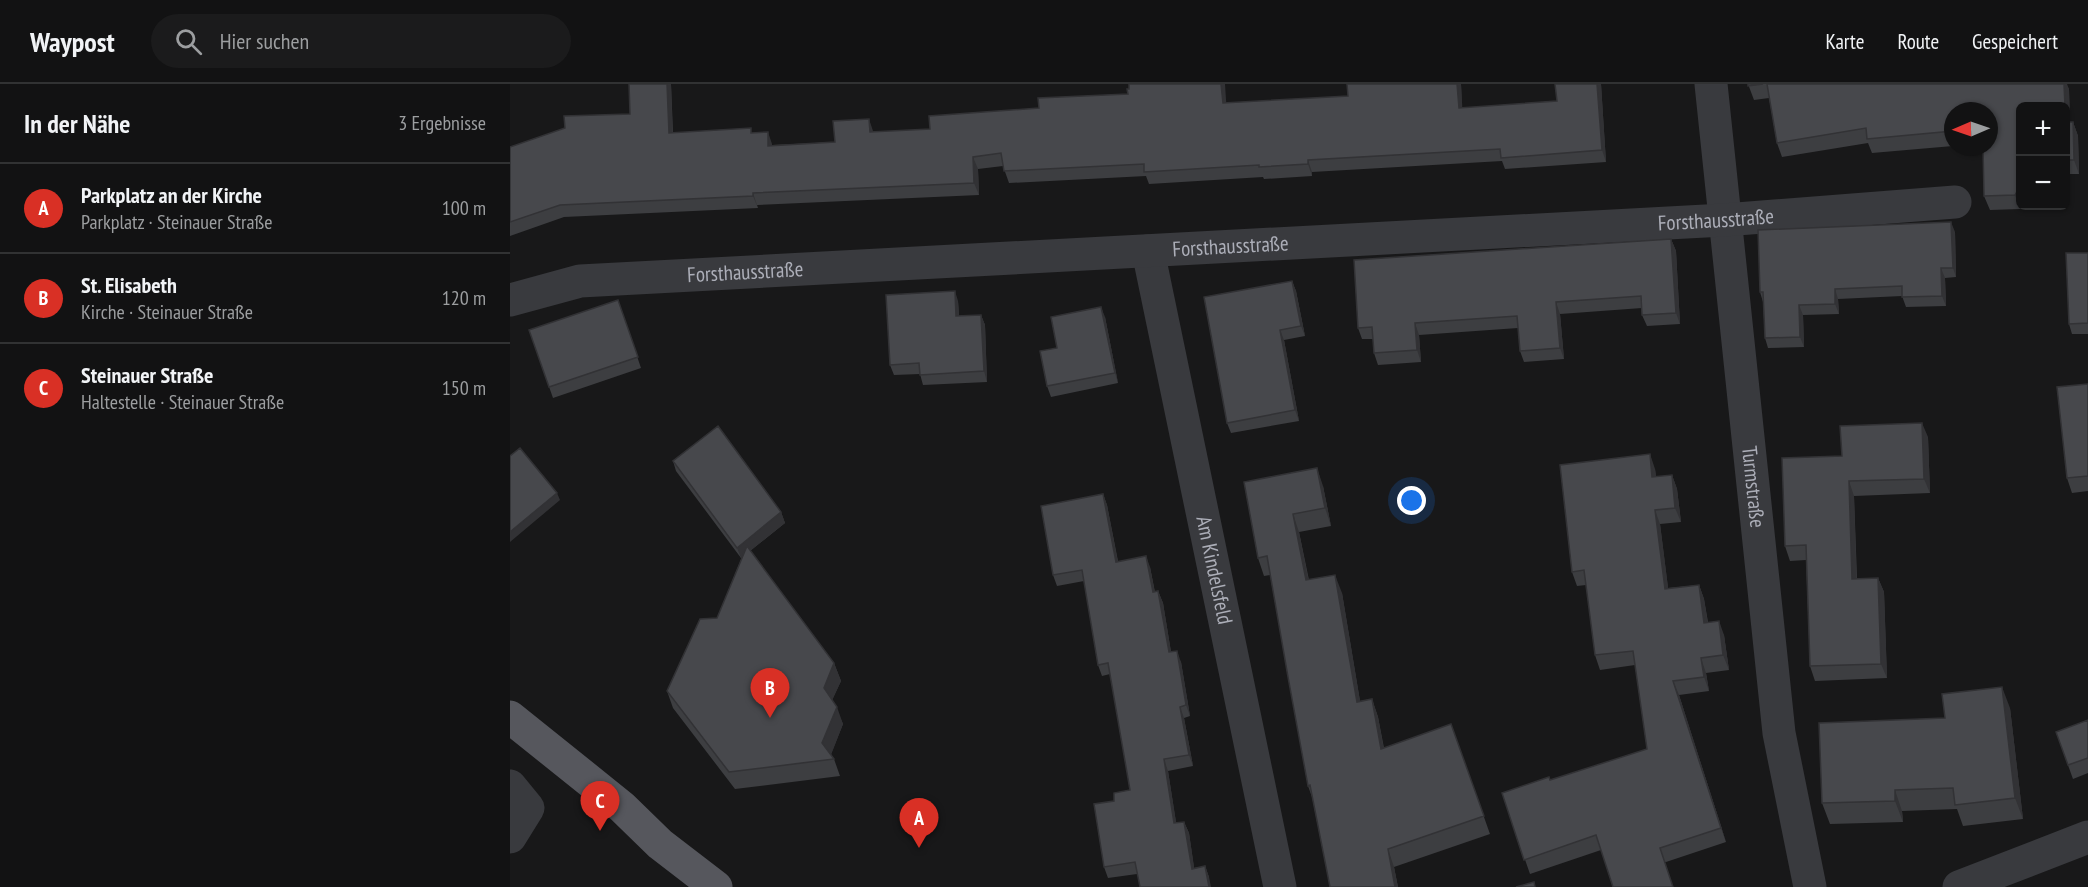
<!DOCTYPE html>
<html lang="de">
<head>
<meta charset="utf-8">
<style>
	:root { --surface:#121213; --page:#1b1b1c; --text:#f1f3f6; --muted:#9c9ea0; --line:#313233; --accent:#d93025 }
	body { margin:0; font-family:"PT Sans Narrow",sans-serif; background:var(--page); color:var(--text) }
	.controls { position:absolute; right:18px; top:18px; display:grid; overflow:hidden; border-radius:9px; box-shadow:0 2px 4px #0004 }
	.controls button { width:54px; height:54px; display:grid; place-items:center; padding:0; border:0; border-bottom:2px solid var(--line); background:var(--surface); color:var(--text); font:30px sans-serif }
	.compass { position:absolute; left:1434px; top:18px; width:54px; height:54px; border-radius:50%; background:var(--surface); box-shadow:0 2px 4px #0004; rotate:268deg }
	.you { position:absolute; left:902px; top:417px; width:21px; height:21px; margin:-15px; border:4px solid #fff; border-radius:50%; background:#1a73e8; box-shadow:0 0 0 9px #1a73e833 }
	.badge { display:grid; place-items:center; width:39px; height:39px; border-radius:50%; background:var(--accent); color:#fff; font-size:20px; font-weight:700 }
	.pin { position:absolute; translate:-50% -50px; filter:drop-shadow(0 2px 3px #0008) }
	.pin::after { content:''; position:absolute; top:32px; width:21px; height:18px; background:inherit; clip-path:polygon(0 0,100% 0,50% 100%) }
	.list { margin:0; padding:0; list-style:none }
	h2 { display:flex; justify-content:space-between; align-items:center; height:78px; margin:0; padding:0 24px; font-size:26px }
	h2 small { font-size:20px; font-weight:400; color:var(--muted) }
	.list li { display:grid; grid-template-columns:39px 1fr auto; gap:18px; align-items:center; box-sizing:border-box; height:90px; padding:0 24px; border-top:2px solid var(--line) }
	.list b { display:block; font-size:22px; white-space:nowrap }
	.list p { margin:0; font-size:20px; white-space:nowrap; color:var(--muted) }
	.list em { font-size:20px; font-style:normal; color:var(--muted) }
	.icon { flex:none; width:33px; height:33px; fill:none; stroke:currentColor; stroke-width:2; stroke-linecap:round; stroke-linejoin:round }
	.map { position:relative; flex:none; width:1578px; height:803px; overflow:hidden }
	header { display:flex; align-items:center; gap:36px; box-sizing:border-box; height:84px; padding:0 30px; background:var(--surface); border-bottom:2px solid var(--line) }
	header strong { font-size:28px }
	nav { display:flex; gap:33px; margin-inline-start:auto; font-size:21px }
	.search { width:420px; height:54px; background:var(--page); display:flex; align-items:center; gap:15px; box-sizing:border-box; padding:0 21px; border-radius:33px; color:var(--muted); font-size:22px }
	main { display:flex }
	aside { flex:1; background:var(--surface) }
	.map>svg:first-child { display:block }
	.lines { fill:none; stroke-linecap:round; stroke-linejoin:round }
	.minor { stroke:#393a3e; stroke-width:33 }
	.major { stroke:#56575d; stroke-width:33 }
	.wall { fill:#3d3e41 }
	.shaded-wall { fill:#323235 }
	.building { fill:#47484c; stroke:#323235; stroke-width:1.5 }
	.labels { text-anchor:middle; stroke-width:6; stroke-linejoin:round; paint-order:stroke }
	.street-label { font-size:21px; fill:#acaeb8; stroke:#131314 }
</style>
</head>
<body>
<header>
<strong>Waypost</strong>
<div class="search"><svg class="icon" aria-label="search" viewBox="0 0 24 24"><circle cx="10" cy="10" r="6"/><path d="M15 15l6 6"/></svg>Hier suchen</div>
<nav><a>Karte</a><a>Route</a><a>Gespeichert</a></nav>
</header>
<main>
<aside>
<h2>In der Nähe<small>3 Ergebnisse</small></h2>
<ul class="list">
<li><span class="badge">A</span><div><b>Parkplatz an der Kirche</b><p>Parkplatz · Steinauer Straße</p></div><em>100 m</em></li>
<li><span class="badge">B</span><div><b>St. Elisabeth</b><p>Kirche · Steinauer Straße</p></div><em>120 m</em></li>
<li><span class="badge">C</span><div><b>Steinauer Straße</b><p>Haltestelle · Steinauer Straße</p></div><em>150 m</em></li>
</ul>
</aside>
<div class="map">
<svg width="1578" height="803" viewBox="0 0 1578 803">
	<rect width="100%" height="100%" fill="#181819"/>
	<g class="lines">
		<g class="minor">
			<path id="s1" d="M1201,0L1269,649L1300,803"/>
			<path id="s2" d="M638,167L770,803"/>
			<path id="s3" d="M0,216L70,197L1214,136L1445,118"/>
			<path d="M0,702L18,724L0,753"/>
			<path d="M1449,803L1578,753"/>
		</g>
		<path class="major" d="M0,633L112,723L150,760L206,803"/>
	</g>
	<path class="wall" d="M161,0L163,48L243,49L262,61L325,58L363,47L364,48L420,45L716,19L838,12L837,0H951L952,24L1047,17L1045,0H1091L1096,78L995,85L992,77L802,88V92L754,95L753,93L639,100L636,92L499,99L493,82L468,85L469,111L247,121L248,124L54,133L0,152V63L120,30Z
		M1238,0H1554L1559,5L1560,38H1563L1568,52L1569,90H1556V22H1510V125L1480,126L1474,112L1479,27H1443V62L1362,69L1358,59L1272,73L1267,59L1259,14L1244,16Z
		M1445,148L1446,193L1435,194L1436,222L1396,223L1392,212L1328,215L1329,230L1293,231L1294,263L1258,264L1255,254L1253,218L1250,208Z
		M1161,155L1166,167L1170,240L1137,242L1132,231V224L1050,230L1054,275L1014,278L1010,267L1008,244L909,251L911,278L868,281L864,269L863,255H852L848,244Z
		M1578,169V250H1562L1559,240Z
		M782,197L786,207L795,252L774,256L789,337L721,349L717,339Z
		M108,216L131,284L43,314L19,246Z
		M448,217L449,232L471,231L475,241L477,298L413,301L410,290L384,291L380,281Z
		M595,233L608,299L541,313L537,302L547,264Z
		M1578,300V407L1562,409L1557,394Z
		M1418,353L1420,409L1344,412L1347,494H1368L1374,508L1377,594L1305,597L1300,582L1296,476L1280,477L1275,462L1332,372Z
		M163,377L271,428L275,439L240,467L324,579L331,597L322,616L333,640L321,670L324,675L330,692L225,705L163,624L157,607L207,534L232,473L231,474L166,387Z
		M1145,385L1146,393L1162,391L1167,405L1171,438L1150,440L1158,504L1189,501L1194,515L1198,538L1214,551L1219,586L1196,589L1199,607L1169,611L1216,758L1156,778L1091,766L1020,790L992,709L1040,696L1137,665L1125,581L1090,586L1085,571L1076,501L1067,502L1062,488Z
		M734,398L813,402L821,442L789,448L799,496L832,509L850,617L862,615L868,633L874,664L941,640L980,750L884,783L888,803H820L802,713L798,702L760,491L754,492L748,474Z
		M593,410L597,421L608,477L640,483L645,508L648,507L653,519L661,568L671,578L680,632L674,634L683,682L658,687L666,739L674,738L679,749L684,784L695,782L699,793L627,790L598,794L594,783L604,717L620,706L600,590L592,592L588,581L574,497L547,502L543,491Z
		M1500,624L1513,735L1453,742L1447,725L1392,727L1393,738L1320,740L1312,719L1435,634Z
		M1578,636V689L1563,695L1546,648Z"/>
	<path class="shaded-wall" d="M157,0H161L163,61L159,49Z
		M711,0H715L717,31L713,19Z
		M947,0H951L953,36L949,24Z
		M1087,0H1091L1096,78L1092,66Z
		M1554,0H1557L1559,5L1560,53L1556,39Z
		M359,35L363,47L364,60L360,48Z
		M1563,38L1568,52L1569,90L1564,76Z
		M258,48L262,60L263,74L258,62Z
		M463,73L468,85L469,111L464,99Z
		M798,76L802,88V92L798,80Z
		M1510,102V122H1513L1510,125L1505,111Z
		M243,109L248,124L243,112Z
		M1441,138L1445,148L1446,193L1443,184Z
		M1161,155L1166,167L1170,240L1166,229Z
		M1431,184L1435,194L1436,222L1432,212Z
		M782,197L786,207L795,252L791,242Z
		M1325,205L1328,215L1329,230L1325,220Z
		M445,207L448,217L450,243L446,232Z
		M1046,218L1050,230L1054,275L1050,264Z
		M1289,221L1293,231L1294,263L1290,253Z
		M591,223L595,233L608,299L605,289Z
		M471,231L475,241L477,298L474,287Z
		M905,239L909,251L911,278L907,266Z
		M770,246L774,256L789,337L785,326Z
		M1412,339L1418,353L1420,409L1414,395Z
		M1140,370L1145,385L1148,408L1142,393Z
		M807,384L813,402L821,442L815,424Z
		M1162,391L1167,405L1171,438L1165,424Z
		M1339,397L1344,412L1347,509L1342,495Z
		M47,409L50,416L0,458V448Z
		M593,410L597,421L610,489L606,478Z
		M1145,426L1150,440L1160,519L1155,505Z
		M271,428L275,439L231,474L227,464Z
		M783,430L789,448L802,514L796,496Z
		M636,472L640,483L647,520L643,508Z
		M825,491L832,509L853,635L847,618Z
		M1368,494L1374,508L1377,594L1371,580Z
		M1189,501L1194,515L1200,553L1194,539Z
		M648,507L653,519L663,580L659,568Z
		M1209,537L1214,551L1219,586L1213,571Z
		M667,567L671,578L680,632L676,621Z
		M1191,574L1196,589L1199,607L1194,593Z
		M324,579L331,597L320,621L314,604Z
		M1163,597L1169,611L1216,758L1211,744Z
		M1492,603L1500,624L1513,735L1505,714Z
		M862,615L868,633L877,683L871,665Z
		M327,623L333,640L319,676L312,659Z
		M670,623L674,634L683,682L679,671Z
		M654,675L658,687L668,750L664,739Z
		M1385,706L1392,727L1393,738L1385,717Z
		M674,738L679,749L686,796L682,785Z
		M878,765L884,783L888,803H885Z
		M695,782L699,793L701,803H699Z"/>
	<path class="building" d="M119,0H157L159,49L241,44V49L258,48V62L325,58L323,37L359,35L360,48L420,45L419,32L529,24L528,14L618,10L617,5H619V0H711L713,19L838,12L837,0H947L949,24L1047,17L1045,0H1087L1092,66L991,74L990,65L798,76V80L749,83V81L634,88V80L494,87L491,69L463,73L464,99L243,109V112L50,121L0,138V63L55,44L54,32L120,30Z
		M1238,0H1253L1238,2Z
		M1257,0H1554L1555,22H1510V102L1505,111L1474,112L1473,63H1479V27H1443V47L1357,55L1356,44L1267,59Z
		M1556,38H1563L1564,76H1556Z
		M1441,138L1443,184H1431L1432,212L1392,213V202L1325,205V220L1289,221L1290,253L1255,254L1253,208H1250L1248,146Z
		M1161,155L1166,229L1132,231L1131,212L1046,218L1050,264L1010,267L1007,232L905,239L907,266L864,269L862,243L848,244L844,176Z
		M1556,169H1578V239L1559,240Z
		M782,197L791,242L770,246L785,326L717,339L694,213Z
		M445,207L446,232L471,231L474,287L410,291L409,279L380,281L376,211Z
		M108,216L128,273L39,303L19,246Z
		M591,223L605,289L537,302L530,267L547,264L541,233Z
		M1578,300V392L1557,394L1547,303Z
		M1412,339L1414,395L1339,397L1342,495L1368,494L1371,580L1300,582L1296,461L1275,462L1272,374L1332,372L1330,342Z
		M208,342L271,428L227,464L163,377Z
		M10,364L47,409L0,448V372Z
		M1140,370L1142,393L1162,391L1165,424L1145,426L1155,505L1189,501L1194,539L1209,537L1213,571L1191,574L1194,593L1163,597L1211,744L1150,764L1163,803H1103L1086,751L1014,776L992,709L1039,693L1040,696L1137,665L1123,567L1085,571L1074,486L1062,488L1050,381Z
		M807,384L815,424L783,430L796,496L825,491L847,618L862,615L871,665L941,640L974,732L878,765L885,803H820L800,701L798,702L778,593L757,472L748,474L734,398Z
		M593,410L606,478L636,472L643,508L648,507L659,568L667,567L676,621L670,623L679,671L654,675L664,739L674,738L682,785L695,782L699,803H630L625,778L594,783L584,720L604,717V709L620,706L598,579L588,581L572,486L543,491L531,422Z
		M237,462L324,579L314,604L327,623L312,659L324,675L219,688L157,607L190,535L207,534Z
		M1492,603L1505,714L1445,721L1443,704L1385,706V717L1312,719L1309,639L1435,634L1432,610Z
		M1578,636V674L1558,681L1546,648Z
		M1024,798L1025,803H1006Z"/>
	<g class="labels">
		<g class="street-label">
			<text dy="7" stroke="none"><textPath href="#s3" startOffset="1210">Forsthausstraße</textPath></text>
			<text dy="7" stroke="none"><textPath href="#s3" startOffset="724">Forsthausstraße</textPath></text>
			<text dy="7" stroke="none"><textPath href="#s3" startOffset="238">Forsthausstraße</textPath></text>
			<text dy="7" stroke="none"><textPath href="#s1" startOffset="405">Turmstraße</textPath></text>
			<text dy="7" stroke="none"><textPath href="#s2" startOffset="326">Am Kindelsfeld</textPath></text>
		</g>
	</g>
</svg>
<div class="controls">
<button>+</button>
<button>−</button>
</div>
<svg class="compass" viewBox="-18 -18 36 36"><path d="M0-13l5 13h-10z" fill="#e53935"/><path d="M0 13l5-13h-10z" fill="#9c9ea0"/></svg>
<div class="you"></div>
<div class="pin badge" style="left:409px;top:764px">A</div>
<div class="pin badge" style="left:260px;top:634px">B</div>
<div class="pin badge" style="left:90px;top:747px">C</div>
</div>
</main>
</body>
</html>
